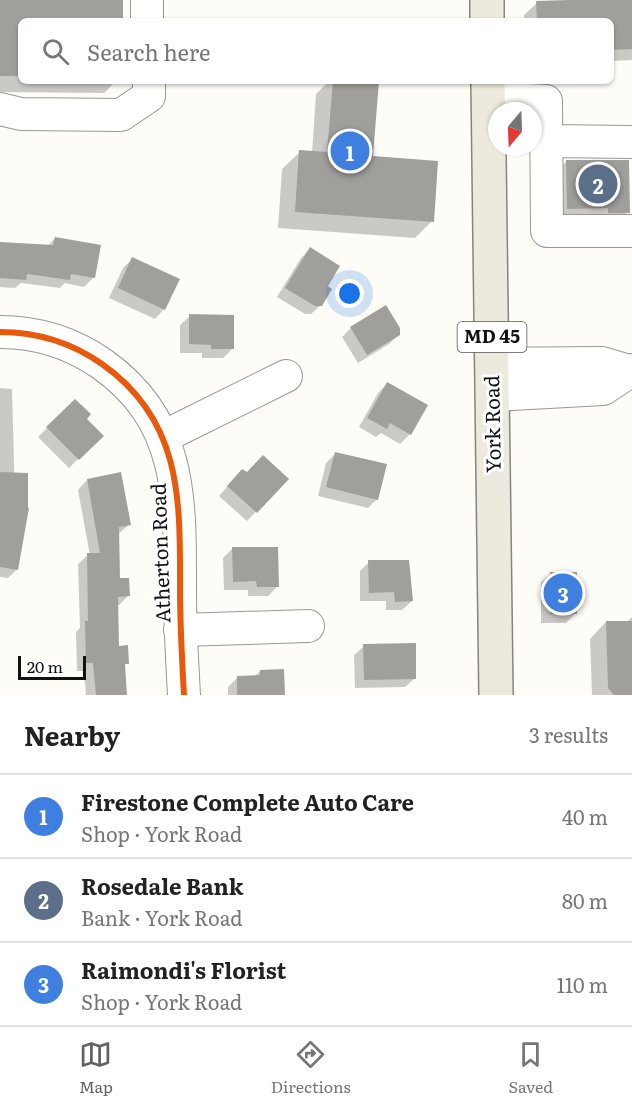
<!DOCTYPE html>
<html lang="en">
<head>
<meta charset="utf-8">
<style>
	:root { --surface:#fff; --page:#f6f6f6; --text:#222; --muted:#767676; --line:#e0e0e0; --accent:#646362 }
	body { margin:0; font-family:Literata,serif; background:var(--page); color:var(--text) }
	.compass { position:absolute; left:488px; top:102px; width:54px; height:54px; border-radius:50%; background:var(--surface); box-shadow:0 2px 4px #0004; rotate:199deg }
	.scale { position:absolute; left:18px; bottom:15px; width:68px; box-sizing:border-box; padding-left:6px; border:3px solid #111; border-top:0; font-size:16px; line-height:21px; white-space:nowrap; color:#111; -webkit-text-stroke:4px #fff; paint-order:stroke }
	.you { position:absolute; left:350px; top:294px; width:21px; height:21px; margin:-15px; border:4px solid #fff; border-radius:50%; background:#1a73e8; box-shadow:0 0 0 9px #1a73e833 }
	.badge { display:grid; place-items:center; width:39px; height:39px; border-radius:50%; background:var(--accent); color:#fff; font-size:20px; font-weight:700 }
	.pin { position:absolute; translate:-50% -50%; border:3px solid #fff; box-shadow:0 2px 6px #0006 }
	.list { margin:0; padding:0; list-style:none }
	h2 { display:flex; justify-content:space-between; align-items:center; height:78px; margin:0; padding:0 24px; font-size:26px }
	h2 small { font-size:20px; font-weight:400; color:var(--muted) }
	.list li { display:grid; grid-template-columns:39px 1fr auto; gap:18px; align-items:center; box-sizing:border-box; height:84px; padding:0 24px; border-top:2px solid var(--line) }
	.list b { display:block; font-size:22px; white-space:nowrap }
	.list p { margin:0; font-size:20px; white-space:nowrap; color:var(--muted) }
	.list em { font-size:20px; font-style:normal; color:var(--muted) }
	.icon { flex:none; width:33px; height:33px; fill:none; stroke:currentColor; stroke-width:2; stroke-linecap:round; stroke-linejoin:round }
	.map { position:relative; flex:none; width:632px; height:695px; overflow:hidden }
	.search { position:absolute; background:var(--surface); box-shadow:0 2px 4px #0004; left:18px; right:18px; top:18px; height:66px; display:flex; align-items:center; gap:15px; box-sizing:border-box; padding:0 21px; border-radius:9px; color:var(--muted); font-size:22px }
	.sheet { height:330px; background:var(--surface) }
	nav { display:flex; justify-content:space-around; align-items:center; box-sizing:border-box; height:84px; border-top:2px solid var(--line); background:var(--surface); font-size:16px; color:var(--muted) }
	nav a { display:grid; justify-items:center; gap:3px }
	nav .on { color:var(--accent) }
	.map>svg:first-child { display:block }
	.shadow { fill:#0003 }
	.building { fill:#a19f9c }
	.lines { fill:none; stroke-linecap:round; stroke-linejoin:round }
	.minor-casing { stroke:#979795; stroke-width:34 }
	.major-casing { stroke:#858482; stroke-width:36 }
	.minor { stroke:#fffffe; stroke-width:32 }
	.major { stroke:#ede9dc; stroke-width:33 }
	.cycleway-casing { stroke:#fff; stroke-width:10 }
	.cycleway { stroke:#e8590c; stroke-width:6 }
	.labels { text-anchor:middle; stroke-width:6; stroke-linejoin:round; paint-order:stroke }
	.shield { fill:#fff; stroke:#585858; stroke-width:1.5 }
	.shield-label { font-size:18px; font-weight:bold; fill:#111 }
	.street-label { font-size:20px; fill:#111; stroke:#fff }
</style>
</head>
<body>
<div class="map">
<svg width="632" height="695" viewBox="0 0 632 695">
	<rect width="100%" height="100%" fill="#fdfcf7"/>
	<path class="shadow" d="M0,0H121V21H21V81H116L104,93L0,92Z
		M590,0H632V60L611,61V21H525L524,15L537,3Z
		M329,81H377L372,157L432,221L415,238L278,228L282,169L300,152L312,153L316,94Z
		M566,162L628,212L611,230L550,226L549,179Z
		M55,238L94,277L84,287L65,283L60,288L21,283L15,288L0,287V244L47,247Z
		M310,249L326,287L321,305L311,314H305L277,297L301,258Z
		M132,259L164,309L155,319L109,298L123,268Z
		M190,316L232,349L223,358H202V353H180V325Z
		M351,328L399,334L389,344L358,363L342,337Z
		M387,384L425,406L409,435L400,444L381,433L376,437L359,427L378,393Z
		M0,388L12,389L17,569L8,578L0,577Z
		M75,401L85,419L101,436L69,468L38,437Z
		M335,454L377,499L368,508L318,496L326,463Z
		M246,474L287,479L247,521L219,496L233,480Z
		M87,480L130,524L118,534L119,580L128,596L119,605H116L117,647L127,663L123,667L125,695H86L84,671H77L76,632L80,628L78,564L88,555H90L78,490Z
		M232,549L277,587L268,596H248V590H224L223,558Z
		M369,562L412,601L402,610H386V601H360V571Z
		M551,573L575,614L566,623H541V582Z
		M632,617V695H592L590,639L606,622L626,623Z
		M364,646L415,678L405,687L355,688L354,655Z
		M282,670L283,695H228V687L237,678L254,677L260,671Z"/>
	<path class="building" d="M0,0H123V21H21V76H0Z
		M569,0H632V49L611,50V21H537L536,1Z
		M333,81H379L373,156L438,161L434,222L295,212L299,150L327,152Z
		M566,160H629L630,213H608V208L567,209Z
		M55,237L101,245L95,278L71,274L70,280L27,274L26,280L0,278V242L53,245Z
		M310,247L340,266L328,286L332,289L322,306H315L285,288Z
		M132,257L180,279L165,310L118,288Z
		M386,305L400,328V335L367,355L350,327Z
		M189,314L234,315V349H211V345L189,344Z
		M387,382L428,405L411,435L390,423L387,429L367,418Z
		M75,399L91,414L87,419L104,436L79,460L46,427Z
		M335,452L387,464L378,500L326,487Z
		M263,455L289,479L257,513L227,486L242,469L247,472Z
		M0,472L28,473V508H29L18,570L0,567Z
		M121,472L131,525L119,527L120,578H129L130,596L118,597L119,646L128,645L129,664H125L127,695H96L93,663H86L85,621H88L87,553H100L87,479Z
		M232,547H278L279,587H257L256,581L233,582Z
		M368,560H409L413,601L395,602L394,592L369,593Z
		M550,572H577V614H550Z
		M606,621H632V695H614L608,688Z
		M416,643V679L364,680L363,644Z
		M284,669L285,695H237V676L260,675V670Z"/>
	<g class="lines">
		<defs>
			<path id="minor" d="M147,0V21
				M488,98L546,101L547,231H632
				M0,109L21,114L121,115L149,96V81
				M547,141L632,142
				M0,332C37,332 72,343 102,364C183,421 180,501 180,590C180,625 182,660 184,695
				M493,364L602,363L629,371
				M493,395L603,389L632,370
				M163,437L286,376
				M180,630L308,626"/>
			<path id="major" d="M487,0V21
				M488,81L496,695"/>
		</defs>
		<use href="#minor" class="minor-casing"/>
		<use href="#major" class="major-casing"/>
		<use href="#minor" class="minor"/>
		<use href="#major" class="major"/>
		<defs>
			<path id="cycleway" d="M0,332C37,332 72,343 102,364C183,421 180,501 180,590C180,625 182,660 184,695"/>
		</defs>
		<use href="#cycleway" class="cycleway-casing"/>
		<use href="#cycleway" class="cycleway"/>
	</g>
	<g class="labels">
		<rect class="shield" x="457.5" y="322" width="69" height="30" rx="4.5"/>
		<g class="shield-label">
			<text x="492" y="343">MD 45</text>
		</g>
		<g class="street-label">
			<text transform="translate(493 424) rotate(-91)" y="7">York Road</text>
			<text transform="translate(161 553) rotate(-92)" y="7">Atherton Road</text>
		</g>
	</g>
</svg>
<svg class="compass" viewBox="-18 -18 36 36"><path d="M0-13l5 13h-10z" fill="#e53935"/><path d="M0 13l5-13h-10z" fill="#767676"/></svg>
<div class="scale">20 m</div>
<div class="you"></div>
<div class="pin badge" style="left:350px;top:151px;background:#3f7fe0">1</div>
<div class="pin badge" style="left:598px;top:184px;background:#5c6f8a">2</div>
<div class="pin badge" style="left:563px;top:593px;background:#3f7fe0">3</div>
<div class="search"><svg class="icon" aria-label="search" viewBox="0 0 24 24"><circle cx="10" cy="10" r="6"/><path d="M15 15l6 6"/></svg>Search here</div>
</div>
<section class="sheet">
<h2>Nearby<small>3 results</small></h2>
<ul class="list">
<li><span class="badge" style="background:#3f7fe0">1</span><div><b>Firestone Complete Auto Care</b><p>Shop · York Road</p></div><em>40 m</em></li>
<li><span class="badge" style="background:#5c6f8a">2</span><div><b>Rosedale Bank</b><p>Bank · York Road</p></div><em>80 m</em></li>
<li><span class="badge" style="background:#3f7fe0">3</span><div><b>Raimondi's Florist</b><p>Shop · York Road</p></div><em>110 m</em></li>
</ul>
</section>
<nav>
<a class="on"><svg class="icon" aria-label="map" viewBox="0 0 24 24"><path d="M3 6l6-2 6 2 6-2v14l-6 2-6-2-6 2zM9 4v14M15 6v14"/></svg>Map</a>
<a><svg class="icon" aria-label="directions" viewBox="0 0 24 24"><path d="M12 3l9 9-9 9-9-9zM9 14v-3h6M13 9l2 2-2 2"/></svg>Directions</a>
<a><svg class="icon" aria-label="saved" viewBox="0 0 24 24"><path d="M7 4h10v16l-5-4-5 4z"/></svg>Saved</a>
</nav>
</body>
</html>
